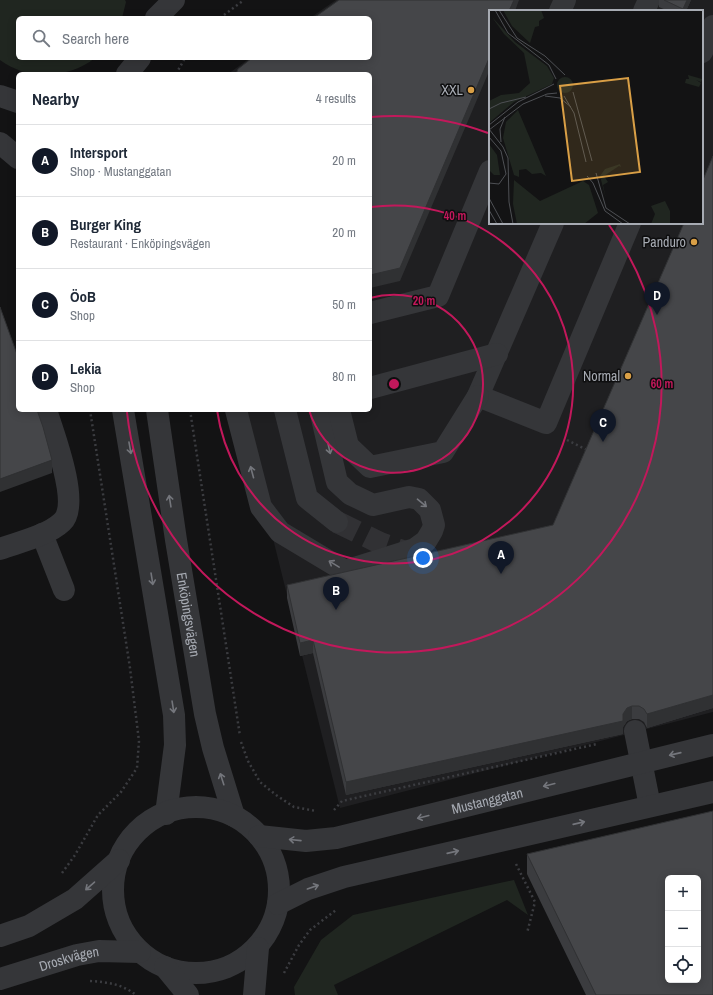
<!DOCTYPE html>
<html lang="en">
<head>
<meta charset="utf-8">
<style>
	:root { --surface:#fff; --page:#f2f2f3; --text:#1f2937; --muted:#747a83; --line:#e0e1e3; --accent:#111827 }
	body { margin:0; font-family:"Archivo Narrow",sans-serif; background:var(--page); color:var(--text) }
	.controls { position:absolute; right:12px; bottom:12px; display:grid; overflow:hidden; border-radius:6px; box-shadow:0 2px 10px #0003 }
	.controls button { width:36px; height:36px; display:grid; place-items:center; padding:0; border:0; border-bottom:1px solid var(--line); background:var(--surface); color:var(--text); font:20px sans-serif }
	.you { position:absolute; left:423px; top:558px; width:14px; height:14px; margin:-10px; border:3px solid #fff; border-radius:50%; background:#1a73e8; box-shadow:0 0 0 6px #1a73e833 }
	.badge { display:grid; place-items:center; width:26px; height:26px; border-radius:50%; background:var(--accent); color:#fff; font-size:13px; font-weight:700 }
	.pin { position:absolute; translate:-50% -33px; filter:drop-shadow(0 1px 2px #0008) }
	.pin::after { content:''; position:absolute; top:21px; width:14px; height:12px; background:inherit; clip-path:polygon(0 0,100% 0,50% 100%) }
	.list { margin:0; padding:0; list-style:none }
	h2 { display:flex; justify-content:space-between; align-items:center; height:52px; margin:0; padding:0 16px; font-size:17px }
	h2 small { font-size:13px; font-weight:400; color:var(--muted) }
	.list li { display:grid; grid-template-columns:26px 1fr auto; gap:12px; align-items:center; box-sizing:border-box; height:72px; padding:0 16px; border-top:1px solid var(--line) }
	.list b { display:block; font-size:15px; white-space:nowrap }
	.list p { margin:0; font-size:13px; white-space:nowrap; color:var(--muted) }
	.list em { font-size:13px; font-style:normal; color:var(--muted) }
	.icon { flex:none; width:22px; height:22px; fill:none; stroke:currentColor; stroke-width:2; stroke-linecap:round; stroke-linejoin:round }
	.map { position:relative; flex:none; width:713px; height:995px; overflow:hidden }
	.search { position:absolute; background:var(--surface); box-shadow:0 2px 10px #0003; left:16px; top:16px; width:356px; height:44px; display:flex; align-items:center; gap:10px; box-sizing:border-box; padding:0 14px; border-radius:6px; color:var(--muted); font-size:15px }
	.panel { position:absolute; background:var(--surface); box-shadow:0 2px 10px #0003; left:16px; top:72px; width:356px; height:340px; border-radius:6px }
	.map>svg:first-child { display:block }
	.built { fill:#1f1f21; fill-rule:evenodd }
	.green { fill:#202620 }
	.lines { fill:none; stroke-linecap:round; stroke-linejoin:round }
	.minor-tunnel { stroke:#313134; stroke-width:22; stroke-dasharray:22 11; stroke-linecap:butt }
	.path { stroke:#3b3c40; stroke-width:2.5; stroke-dasharray:2 3; stroke-linecap:butt }
	.minor { stroke:#353639; stroke-width:22 }
	.wall { fill:#3b3c3f }
	.shaded-wall { fill:#303133 }
	.building { fill:#454649; stroke:#303133; fill-rule:evenodd }
	.oneway { stroke:#74767c }
	.ring { fill:none; stroke:#c2185b; stroke-width:2 }
	.poi-dot { fill:#d99f46; stroke:#0e0e0f; stroke-width:1.5 }
	.labels { text-anchor:middle; stroke-width:3; stroke-linejoin:round; paint-order:stroke }
	.poi-label { font-size:14px; fill:#a7abb3; stroke:#0e0e0f; text-anchor:end }
	.street-label { font-size:14px; fill:#a7abb3; stroke:#0e0e0f }
	.inset-road { fill:none; stroke:#4e5054; stroke-width:1 }
	.view { fill:#d99f46; fill-opacity:0.15; stroke:#d99f46; stroke-width:2 }
	.inset-edge { fill:none; stroke:#a7abb3; stroke-width:2 }
	.centre { fill:#c2185b; stroke:#0e0e0f; stroke-width:2 }
	.ring-label { font-size:12px; text-anchor:middle; font-weight:bold; fill:#c2185b; stroke:#0e0e0f; stroke-width:3; stroke-linejoin:round; paint-order:stroke }
</style>
</head>
<body>
<div class="map">
<svg width="713" height="995" viewBox="0 0 713 995">
	<rect width="100%" height="100%" fill="#131314"/>
	<path class="built" d="M336,0H713V712L340,808L241,410H370V74H228L250,58H370V18H310ZM490,11H702V223H490Z"/>
	<path class="green" d="M0,0H125L126,2L122,18H18V58H95C68,79 28,81 0,60Z
		M514,880L528,915L507,900L334,985L338,995H295L294,987L321,940L353,915Z"/>
	<g class="lines">
		<path class="minor-tunnel" d="M337,522L380,543L417,556"/>
		<path class="path" d="M220,18L244,0
			M176,74L185,58
			M190,410L240,736
			M567,440L587,450
			M241,742L248,761L260,782L276,795L294,807L316,811
			M334,810L342,801L597,744
			M516,864L535,902L527,933
			M62,873L75,855L98,815L121,792L137,768L139,741L130,668L90,410
			M284,973L299,945L310,930L336,910
			M90,981C107,982 122,984 136,995"/>
		<g class="minor">
			<path d="M560,11L565,0"/>
			<path d="M644,11L649,0"/>
			<path d="M156,18L174,0"/>
			<path d="M702,52L713,26"/>
			<path d="M127,74L140,58"/>
			<path d="M0,96L18,102"/>
			<path d="M0,143L18,158"/>
			<path d="M553,223L478,396L546,423L630,223"/>
			<path d="M370,313L438,296L490,171"/>
			<path d="M370,388L497,354"/>
			<path d="M123,410L174,715L175,745L166,814"/>
			<path id="s1" d="M157,410L176,540L205,714L213,748L234,816"/>
			<path d="M236,410L261,507L280,532L345,571L415,549L426,541L432,531L434,525L430,510L419,499L409,497L373,505L350,494L337,482L320,410"/>
			<path d="M285,410L307,498L337,522"/>
			<path d="M339,410L348,446L370,467L443,452L478,396"/>
			<path d="M42,534L64,590"/>
			<path d="M0,549C19,542 47,536 62,522C81,505 53,432 46,410"/>
			<path d="M635,731L650,806"/>
			<circle cx="196" cy="890" r="83"/>
			<path id="s2" d="M259,836L306,841L336,838L713,745"/>
			<path d="M278,904L308,889L344,877L713,792"/>
			<path d="M0,936L29,926L75,899L119,860"/>
			<path d="M165,967L188,995"/>
			<path id="s3" d="M0,979L77,955L99,951L140,952"/>
			<path d="M254,995L258,948"/>
		</g>
	</g>
	<path class="wall" d="M659,0H691L686,11H668L659,7Z
		M713,156V708L647,728L644,722L639,719H632L627,721L623,727V734L346,795L313,653L300,656L287,598V585L553,525Z
		M527,854L713,995H586L527,874Z"/>
	<path class="shaded-wall" d="M514,0H519L515,11H509Z
		M687,0H691L686,11H683V9Z
		M490,56V69L400,281L370,288V275Z
		M52,460V473L0,492V479Z
		M313,640V653L300,656V643Z
		M713,695V708L647,728V714Z
		M632,706V719L627,721L623,727V734L346,795V782L623,714L627,708Z"/>
	<path class="building" d="M339,0H514L509,11H490V56L400,268L370,275V74H236L238,69L252,58H370V18H312L318,15Z
		M664,0H687L683,9Z
		M713,156V695L647,714L644,709L639,706H632L627,708L623,714V721L346,782L313,640L300,643L287,585L553,525L684,223H702V182Z
		M0,307L18,357V410H37L43,427L52,460L0,479Z
		M713,811V995H596L527,854ZM668,878H698V980H668Z"/>
	<defs><path id="oneway-shaft" d="M-6 0H5M1.5-3L5.5 0L1.5 3" fill="none" stroke-width="1.6" stroke-linecap="round" stroke-linejoin="round"/></defs>
	<g class="oneway">
		<use href="#oneway-shaft" transform="translate(130 448) rotate(80)"/>
		<use href="#oneway-shaft" transform="translate(329 448) rotate(77)"/>
		<use href="#oneway-shaft" transform="translate(252 472) rotate(-105)"/>
		<use href="#oneway-shaft" transform="translate(170 501) rotate(-99)"/>
		<use href="#oneway-shaft" transform="translate(422 503) rotate(40)"/>
		<use href="#oneway-shaft" transform="translate(334 564) rotate(-149)"/>
		<use href="#oneway-shaft" transform="translate(152 579) rotate(81)"/>
		<use href="#oneway-shaft" transform="translate(173 707) rotate(81)"/>
		<use href="#oneway-shaft" transform="translate(675 754) rotate(167)"/>
		<use href="#oneway-shaft" transform="translate(222 779) rotate(-108)"/>
		<use href="#oneway-shaft" transform="translate(549 785) rotate(166)"/>
		<use href="#oneway-shaft" transform="translate(423 817) rotate(166)"/>
		<use href="#oneway-shaft" transform="translate(579 823) rotate(-13)"/>
		<use href="#oneway-shaft" transform="translate(295 840) rotate(-174)"/>
		<use href="#oneway-shaft" transform="translate(453 852) rotate(-13)"/>
		<use href="#oneway-shaft" transform="translate(90 886) rotate(139)"/>
		<use href="#oneway-shaft" transform="translate(313 887) rotate(-19)"/>
	</g>
	<g class="ring">
		<path d="M370 298A89 89 0 1 1 309 410"/>
		<path d="M371 207A179 179 0 1 1 217 410"/>
		<path d="M371 117A268 268 0 0 1 488 133M609 225A268 268 0 1 1 127 412"/>
	</g>
	<g class="poi-dot">
		<circle cx="471" cy="90" r="4"/>
		<circle cx="694" cy="242" r="4"/>
		<circle cx="628" cy="376" r="4"/>
	</g>
	<g class="labels">
		<g class="poi-label">
			<text x="463" y="95">XXL</text>
			<text x="686" y="247">Panduro</text>
			<text x="620" y="381">Normal</text>
		</g>
		<g class="street-label">
			<text dy="5" stroke="none"><textPath href="#s1" startOffset="207">Enköpingsvägen</textPath></text>
			<text dy="5" stroke="none"><textPath href="#s2" startOffset="233">Mustanggatan</textPath></text>
			<text dy="5" stroke="none"><textPath href="#s3" startOffset="72">Droskvägen</textPath></text>
		</g>
	</g>
	<g transform="translate(489 10)">
		<rect width="214" height="214" fill="#131314"/>
		<path d="M14,0H52L55,8L50,11V16L46,17L41,33L23,16ZM3,7L26,32L58,56L65,68L63,74L25,92L0,113V91L12,85L30,83L41,73L35,43L15,24ZM199,65L213,69L212,72L207,70L212,73L210,77L196,73L197,69H200ZM68 75a8 8 0 1 1 16 0a8 8 0 1 1-16 0ZM29,100L57,166L52,163L43,164L37,159L30,160V167L25,165L14,128L17,112ZM0,134L8,145L11,165H5L0,160ZM131,154L132,157L130,156L115,166L119,172L114,175L117,189L111,166L116,159ZM25,170L51,191L94,171L100,175L109,203L95,214H28L24,194ZM176,191L181,201V214H162L166,204L162,196Z" fill="#202620"/>
		<path class="inset-road" d="M6,0L19,23L60,55L67,69M10,0L28,28L56,46L76,65M84,82L103,151M56,86L71,88L82,97M75,86L85,103L97,152M0,99L12,93L37,87M0,115L29,92L65,74M0,119L14,137L19,148L20,192L24,214M0,120L34,94L58,84L68,83M0,127L12,141L17,164L10,174L0,173M12,132L11,119L16,107M107,163L117,198L141,214M98,166L104,173L116,201L134,214M0,188L14,214M0,200L8,214"/>
		<path class="view" d="M139,68L151,162L83,171L71,76Z"/>
		<rect width="214" height="214" class="inset-edge"/>
	</g>
	<circle cx="394" cy="384" r="6" class="centre"/>
	<g class="ring-label">
		<text x="455" y="220">40 m</text>
		<text x="424" y="305">20 m</text>
		<text x="662" y="388">60 m</text>
	</g>
</svg>
<div class="controls">
<button>+</button>
<button>−</button>
<button><svg class="icon" aria-label="locate" viewBox="0 0 24 24"><circle cx="12" cy="12" r="6"/><path d="M12 2v4M12 18v4M2 12h4M18 12h4"/></svg></button>
</div>
<div class="you"></div>
<div class="pin badge" style="left:501px;top:574px">A</div>
<div class="pin badge" style="left:336px;top:610px">B</div>
<div class="pin badge" style="left:603px;top:442px">C</div>
<div class="pin badge" style="left:657px;top:315px">D</div>
<div class="search"><svg class="icon" aria-label="search" viewBox="0 0 24 24"><circle cx="10" cy="10" r="6"/><path d="M15 15l6 6"/></svg>Search here</div>
<section class="panel">
<h2>Nearby<small>4 results</small></h2>
<ul class="list">
<li><span class="badge">A</span><div><b>Intersport</b><p>Shop · Mustanggatan</p></div><em>20 m</em></li>
<li><span class="badge">B</span><div><b>Burger King</b><p>Restaurant · Enköpingsvägen</p></div><em>20 m</em></li>
<li><span class="badge">C</span><div><b>ÖoB</b><p>Shop</p></div><em>50 m</em></li>
<li><span class="badge">D</span><div><b>Lekia</b><p>Shop</p></div><em>80 m</em></li>
</ul>
</section>
</div>
</body>
</html>
